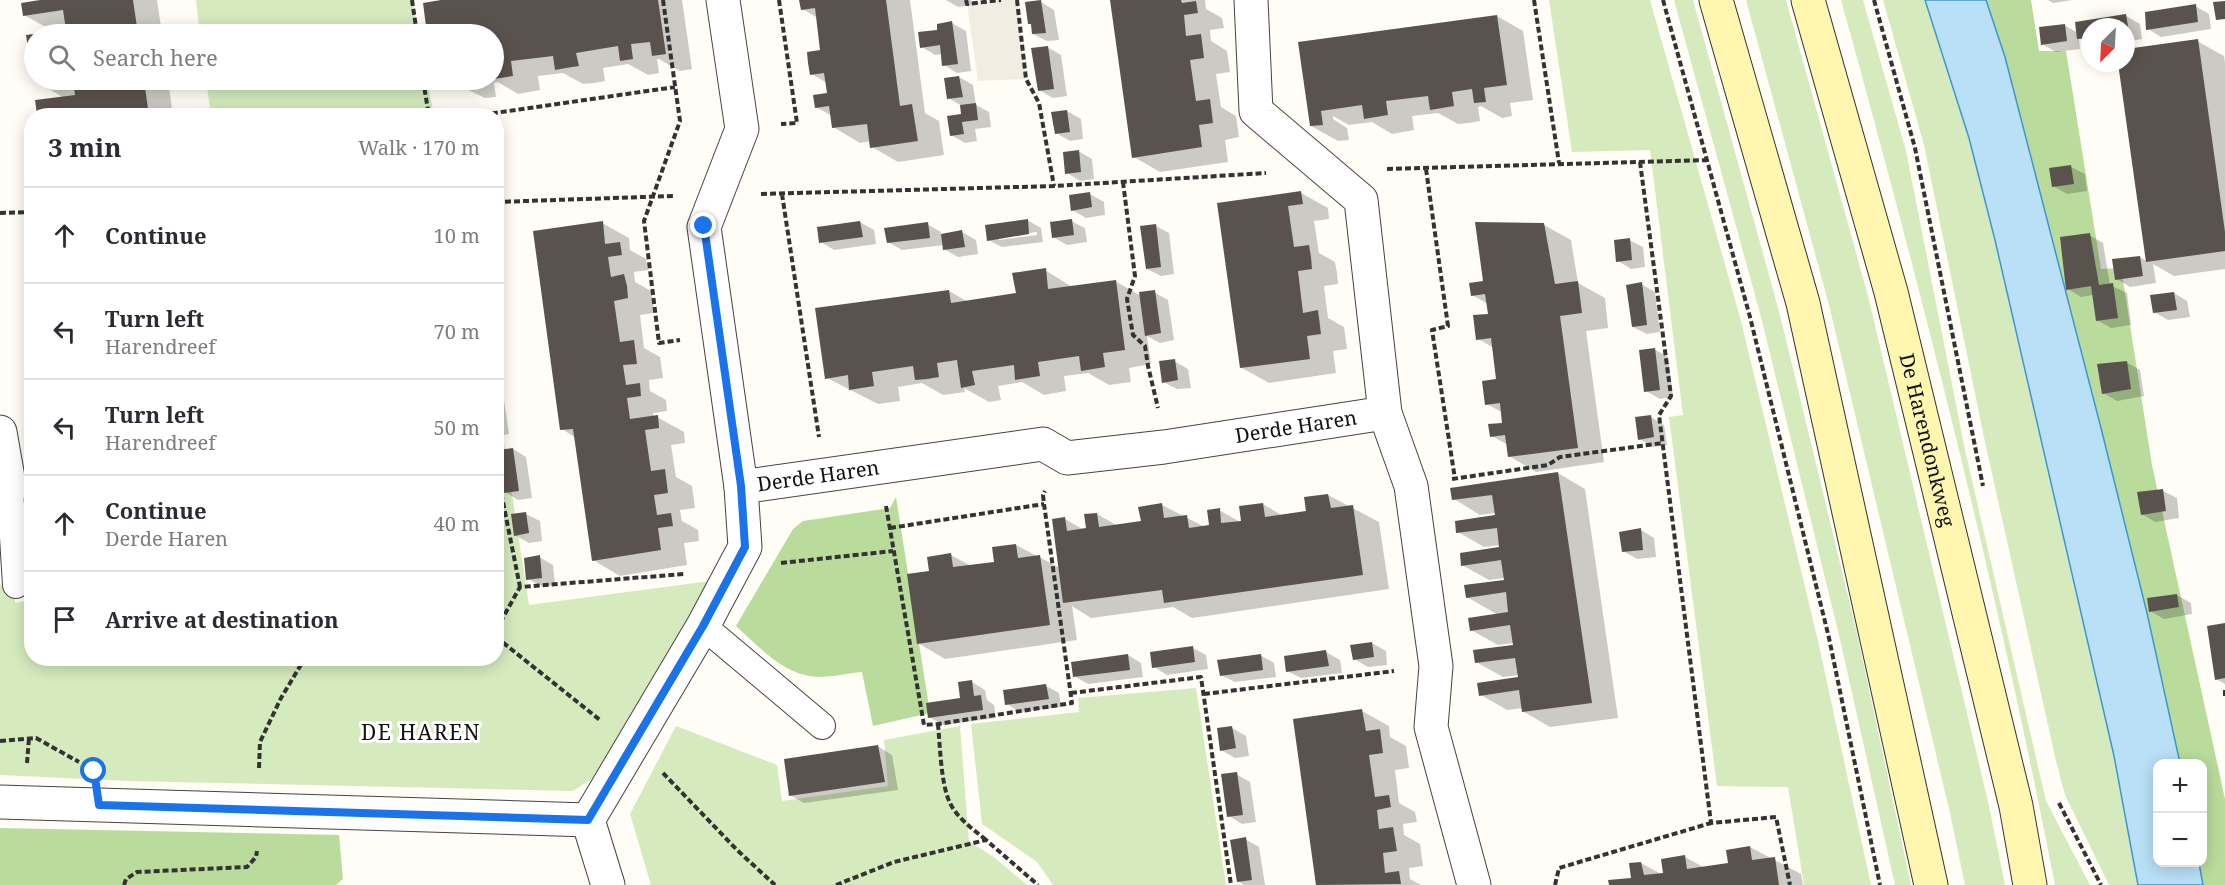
<!DOCTYPE html>
<html lang="en">
<head>
<meta charset="utf-8">
<style>
	:root { --surface:#fff; --page:#f7f7f7; --text:#2b2b33; --muted:#7c7c81; --line:#e1e1e2 }
	body { margin:0; font-family:"Noto Serif",serif; background:var(--page); color:var(--text) }
	.controls { position:absolute; right:18px; bottom:18px; display:grid; overflow:hidden; border-radius:12px; box-shadow:0 3px 15px #0003 }
	.controls button { width:54px; height:54px; display:grid; place-items:center; padding:0; border:0; border-bottom:2px solid var(--line); background:var(--surface); color:var(--text); font:30px sans-serif }
	.compass { position:absolute; left:2081px; top:18px; width:54px; height:54px; border-radius:50%; background:var(--surface); box-shadow:0 3px 15px #0003; rotate:204deg }
	.stop { position:absolute; width:18px; height:18px; margin:-14px; border:4px solid #1a73e8; border-radius:50%; background:#fff }
	.stop.end { background:#1a73e8; border-color:#fff; box-shadow:0 2px 6px #0008 }
	.list { margin:0; padding:0; list-style:none }
	h2 { display:flex; justify-content:space-between; align-items:center; height:78px; margin:0; padding:0 24px; font-size:26px }
	h2 small { font-size:20px; font-weight:400; color:var(--muted) }
	.list li { display:grid; grid-template-columns:39px 1fr auto; gap:18px; align-items:center; box-sizing:border-box; height:96px; padding:0 24px; border-top:2px solid var(--line) }
	.list b { display:block; font-size:22px; white-space:nowrap }
	.list p { margin:0; font-size:20px; white-space:nowrap; color:var(--muted) }
	.list em { font-size:20px; font-style:normal; color:var(--muted) }
	.icon { flex:none; width:33px; height:33px; fill:none; stroke:currentColor; stroke-width:2; stroke-linecap:round; stroke-linejoin:round }
	.map { position:relative; flex:none; width:2225px; height:885px; overflow:hidden }
	.search { position:absolute; background:var(--surface); box-shadow:0 3px 15px #0003; left:24px; top:24px; width:480px; height:66px; display:flex; align-items:center; gap:15px; box-sizing:border-box; padding:0 21px; border-radius:33px; color:var(--muted); font-size:22px }
	.panel { position:absolute; background:var(--surface); box-shadow:0 3px 15px #0003; left:24px; top:108px; width:480px; height:558px; border-radius:24px }
	.map>svg:first-child { display:block }
	.green { fill:#d5ebbd }
	.forest { fill:#b9dc9c }
	.plaza { fill:#f1ede2 }
	.water { fill:#b9e0f7; stroke:#3f96cf; stroke-width:1.5 }
	.shadow { fill:#0003; fill-rule:evenodd }
	.building { fill:#5a524d }
	.lines { fill:none; stroke-linecap:round; stroke-linejoin:round }
	.service-casing { stroke:#444; stroke-width:28 }
	.minor-casing { stroke:#444; stroke-width:35 }
	.secondary-casing { stroke:#333; stroke-width:35 }
	.path { stroke:#333; stroke-width:4; stroke-dasharray:6 3; stroke-linecap:butt }
	.service { stroke:#fff; stroke-width:26 }
	.minor { stroke:#fff; stroke-width:33 }
	.secondary { stroke:#fff6b0; stroke-width:33 }
	.route { stroke:#1a73e8; stroke-width:8 }
	.labels { text-anchor:middle; stroke-width:6; stroke-linejoin:round; paint-order:stroke }
	.street-label { font-size:20px; fill:#111; stroke:#fff }
	.neighbourhood-label { font-size:21px; letter-spacing:1.5px; fill:#111; stroke:#fff }
</style>
</head>
<body>
<div class="map">
<svg width="2225" height="885" viewBox="0 0 2225 885">
	<rect width="100%" height="100%" fill="#fffdf5"/>
	<path class="green" d="M196,0H412L419,34H200Z
		M1549,0H1650L1741,321L1818,641L1871,885H1804L1788,787L1717,786L1669,417L1683,415L1650,150L1572,152Z
		M1674,0H1693L1780,315L1856,629L1911,885H1895L1839,635L1761,317Z
		M1746,0H1786L1868,296L1989,806L2005,885H1965L1950,813L1829,305Z
		M1841,0H1863L1906,151L1965,450L2046,801L2090,885H2055C1997,587 1922,292 1841,0Z
		M1883,0H1925L1969,138L1995,240L2114,756L2138,885H2109L2065,795L2056,761L1985,442L1924,145Z
		M206,80H427L434,115H211Z
		M497,421L501,423L529,605L710,581L593,778L573,791L129,781L0,775V585L14,583L15,603L31,600L32,658H496Z
		M1196,688L1226,885H1053L1037,862L982,824L971,724L1079,712L1078,698Z
		M676,726L777,765L782,801L888,786L884,740L960,726L969,841L995,858L1027,885H651L630,814Z"/>
	<path class="forest" d="M1986,0H2031L2039,51H2066L2101,269L2121,268L2152,465L2225,799V885H2203L2199,863L2202,862V764L2180,763L2147,613L2101,428L2005,57Z
		M896,497L930,713L873,726L862,672C848,673 833,677 819,677C785,676 759,647 736,626L793,529L803,521L890,508Z
		M0,828L339,835L343,879L336,885H0Z"/>
	<path class="plaza" d="M1001,0H1017L1026,79L978,81L967,4Z"/>
	<path class="water" d="M1925,0H1986L2005,57L2101,428L2147,613L2180,763L2158,764V862L2199,863L2203,885H2138L2114,756L1995,240L1969,138Z"/>
	<path class="shadow" d="M50,0H157L162,34H43L67,31V28L51,30L24,15Z
		M452,0H682L692,69L680,71L659,59H657L659,73L648,75L628,64L603,68L605,81L594,83L583,84L563,73L538,76L540,90L518,94L498,82L494,83L496,97L485,98L447,80H494V34H429L424,4Z
		M801,0H910L925,113L939,121L944,155L898,162L872,147L871,141L860,143L833,127L832,116L816,107L829,95L827,83L812,74L822,51L818,18L802,9Z
		M946,0H971L972,5L958,7Z
		M1112,0H1205L1206,9L1222,18L1224,28L1210,30L1211,41L1227,51L1230,72L1216,74L1221,107L1236,116L1239,137L1225,140L1228,162L1160,172L1134,157Z
		M2048,0H2072L2053,3Z
		M1041,2L1054,10L1059,40L1047,41L1033,34L1032,25L1030,23Z
		M2195,6L2209,14L2211,29L2161,37L2148,29Z
		M1497,16L1523,31L1533,100L1510,103L1512,116L1502,118L1481,106L1478,107L1480,121L1469,123L1458,124L1438,113L1412,116L1414,130L1392,134L1372,122L1349,125L1333,116V119L1347,128L1349,140L1338,141L1311,126L1299,43Z
		M2126,16L2140,24L2142,39L2126,42V27H2090V45L2079,38L2080,49L2056,52L2042,44L2064,25L2078,33L2077,23Z
		M952,23L966,31L971,71L957,73L944,65L942,54L935,55L922,47L939,31Z
		M2197,41L2224,56L2225,63V269L2174,276L2153,264L2156,283L2130,287L2117,279L2140,257L2148,262L2120,63H2126V51Z
		M1047,47L1061,55L1067,96L1053,98L1039,90Z
		M32,69H34V80H168L173,116H43L38,113L64,98L34,80Z
		M959,77L973,85L976,105L989,112L991,127L975,129L977,141L965,143L951,135L963,115L962,106L948,98Z
		M1067,111L1081,119L1083,139L1070,141L1056,133L1053,114Z
		M1078,151L1092,159L1094,179L1080,181L1067,173Z
		M2071,167L2085,174L2087,191L2067,194L2053,186Z
		M1301,193L1328,208L1329,219L1314,221L1319,253L1335,262L1337,273L1338,284L1324,286L1328,318L1344,327L1347,349L1333,351L1336,373L1269,383L1242,368L1218,204Z
		M1090,194L1104,202L1105,215L1086,218L1072,210Z
		M1027,220L1041,228L1043,242L1002,247L988,240ZM1037,232V235L999,240V237Z
		M1071,221L1085,228L1087,242L1067,245L1053,237Z
		M860,222L874,230L876,244L834,250L821,242Z
		M602,223L629,238L630,250L646,259L648,270L634,272L635,282L651,291L653,303L654,313L640,315L644,348L660,357L663,378L649,380L650,391L666,400L667,411L653,413L654,417H657L684,432L685,443L671,445L676,477L692,486L695,508L680,510L682,521L698,530L699,541L684,543L687,565L620,576L593,560L576,438L562,429Z
		M927,224L941,232V235L962,232L976,240L978,254L958,257L944,249V245L902,250L888,242Z
		M1544,225L1571,240L1578,283L1605,298L1608,328L1586,331L1604,462L1536,472L1509,456L1508,445L1492,436L1504,424L1503,413L1487,404L1498,380L1494,348L1478,339L1489,315L1488,304L1472,295Z
		M1156,226L1169,233L1174,274L1161,276L1147,269Z
		M2089,235L2103,243L2110,285L2127,293L2131,325L2111,328L2097,320L2093,295L2081,297L2068,289Z
		M1629,240L1643,247L1645,267L1631,269L1618,261Z
		M1045,270L1072,287L1115,281L1141,296L1154,292L1168,300L1174,340L1160,343L1147,336L1151,364L1129,368L1131,382L1109,385L1088,373L1064,376L1066,391L1044,395L1022,382L998,386L1001,400L989,402L964,388L965,392L943,395L922,383L898,387L900,401L878,404L827,378L949,291L968,302L1017,295Z
		M1641,284L1655,292L1660,332L1647,334L1633,327Z
		M2174,293L2187,301L2190,317L2168,320L2154,312Z
		M496,345L500,368L496,369Z
		M1654,349L1668,357L1673,397L1660,399L1646,391Z
		M1174,361L1188,369L1191,388L1177,389L1163,382Z
		M2126,362L2140,370L2144,396L2117,401L2103,393Z
		M496,389L503,393L509,434L496,436Z
		M1651,417L1664,425L1667,445L1653,447L1640,439Z
		M513,449L526,457L532,498L518,500L505,492Z
		M1558,473L1585,489L1618,718L1550,727L1524,712L1523,708L1507,710L1481,695L1519,678V675L1503,677L1476,662L1514,646V643L1498,645L1471,630L1498,615L1467,597L1506,581L1505,578L1489,580L1462,565L1501,548V545L1484,547L1458,532L1496,516V513L1480,515L1454,499Z
		M2163,491L2177,498L2179,518L2155,522L2142,514Z
		M1328,495L1379,522L1389,589L1192,618L1173,607L1091,618L1072,606L1077,640L945,659L918,643L931,572L951,555L971,566L995,563L1016,545L1060,568L1065,519L1084,530H1088L1086,516L1097,514L1118,526L1143,522L1162,505L1205,527L1210,526L1219,510L1240,522L1263,504L1283,516L1308,513Z
		M526,514L540,521L542,541L529,543L515,535Z
		M1641,530L1654,538L1656,557L1637,559L1623,551Z
		M539,557L553,565L555,585L541,586L528,579Z
		M2177,595L2191,603L2192,614L2164,619L2150,611Z
		M2225,625V684L2216,679Z
		M1372,643L1386,651L1387,665L1368,667L1354,659Z
		M1193,648L1206,655L1208,669L1167,675L1154,667Z
		M1326,652L1340,660L1342,673L1301,678L1287,671Z
		M1128,655L1141,663L1143,677L1088,684L1074,676Z
		M1260,655L1274,663L1276,677L1235,682L1221,675Z
		M972,682L985,690L987,700L994,705L996,718L943,725L929,717L962,700Z
		M1046,686L1059,693L1061,707L1020,712L1007,704Z
		M1362,711L1389,726L1390,737L1406,746L1409,768L1395,770L1399,803L1415,812L1417,822L1403,824L1404,835L1420,844L1423,866L1409,868L1410,879L1421,885H1318L1294,720Z
		M1232,728L1246,736L1249,756L1235,758L1221,750Z
		M879,747L892,755L898,790L804,803L790,795L786,761Z
		M1236,774L1250,782L1256,822L1242,824L1229,816Z
		M1245,839L1259,847L1265,885H1244L1238,881Z
		M1750,847L1801,874L1803,885H1610L1632,879L1641,863L1661,874H1665L1685,857L1705,868L1730,865Z"/>
	<path class="building" d="M40,0H133L138,34H42L66,30L63,10L23,16L21,3Z
		M441,0H658L666,54L652,56L650,42L631,44L633,59L620,61L618,46L576,53L579,66L566,68L555,70L553,56L511,61L513,76L494,79V34H427L423,3Z
		M799,0H886L900,106L912,104L918,141L870,148L867,124L832,128L829,106L815,108L813,95L827,93L824,73L810,75L808,63L807,52L820,50L815,8L801,10Z
		M1041,0L1046,33L1032,34L1031,24H1028L1025,2Z
		M1110,0H1181L1182,3L1196,1L1198,13L1184,15L1186,36L1201,34L1204,58L1190,60L1196,101L1210,99L1213,123L1199,125L1202,147L1132,158Z
		M2225,1V19L2216,20L2213,2Z
		M2196,4L2198,22L2146,30L2145,12Z
		M2126,14L2129,32L2126,33V27H2090V38L2077,39L2075,22Z
		M1497,15L1507,85L1484,88L1486,102L1474,103L1472,89L1452,92L1454,106L1430,110L1428,96L1386,101L1388,115L1364,119L1362,105L1321,111L1323,125L1310,126L1298,42Z
		M952,21L958,64L942,66L940,45L920,48L918,32L937,30V24Z
		M2065,24L2067,41L2041,45L2039,27Z
		M34,34V47L28,48L26,35Z
		M2198,39L2225,232V251L2146,262L2118,63H2126V49Z
		M1048,46L1054,89L1038,91L1031,48Z
		M959,76L963,97L947,99L944,78Z
		M73,80H144L149,116H78L77,108L37,114L35,100L75,95Z
		M976,103L978,120L962,122L964,134L950,136L947,116L961,114L960,105Z
		M1067,110L1070,132L1055,134L1051,112Z
		M1079,150L1081,172L1065,174L1063,152Z
		M2071,165L2074,184L2052,187L2049,168Z
		M1301,191L1303,204L1288,206L1294,247L1309,245L1311,257L1312,269L1298,271L1303,313L1318,310L1321,334L1307,336L1310,359L1240,368L1217,203Z
		M1090,192L1092,207L1071,211L1069,195Z
		M1028,219L1029,234L987,241L985,225Z
		M1072,219L1074,235L1052,238L1050,222Z
		M603,221L605,244L620,242L622,255L608,257L611,277L624,274L627,286L628,298L614,301L620,342L634,340L637,364L623,365L626,385L640,383L641,396L627,398L630,419L658,415L659,428L645,430L651,471L665,469L668,493L654,495L657,515L671,513L673,526L658,528L661,550L592,561L573,429L560,430L533,231Z
		M860,221L863,237L819,243L817,227Z
		M928,222L930,238L887,243L884,228Z
		M1475,222L1544,223L1555,284L1578,281L1582,313L1560,316L1578,448L1508,457L1505,435L1490,437L1488,424L1502,423L1500,403L1485,405L1482,381L1496,379L1491,338L1476,340L1473,315L1488,314L1485,294L1471,296L1469,283L1483,281Z
		M1156,224L1161,267L1146,269L1140,226Z
		M962,230L965,247L943,250L941,234Z
		M2090,233L2099,285L2113,283L2118,318L2096,321L2091,286L2066,290L2060,237Z
		M1630,238L1632,260L1616,262L1614,240Z
		M2140,256L2143,276L2115,280L2112,259Z
		M1046,268L1048,289L1116,280L1125,350L1103,353L1105,367L1081,371L1079,356L1038,362L1040,376L1015,380L1014,365L972,371L975,385L961,388L957,360L937,363L939,377L927,379L915,380L913,366L872,372L874,386L849,390L848,375L825,379L815,308L949,290L951,303L1016,293L1012,273Z
		M1642,282L1647,325L1632,327L1626,285Z
		M1155,290L1161,333L1145,336L1139,292Z
		M2174,292L2177,310L2153,313L2150,295Z
		M32,296V320L27,321L24,297Z
		M1655,348L1660,390L1644,392L1639,350Z
		M1175,359L1178,380L1162,383L1159,361Z
		M2127,361L2131,389L2102,394L2097,364Z
		M1651,415L1654,437L1638,440L1635,417Z
		M513,448L519,491L503,493L497,450Z
		M1558,472L1592,703L1522,712L1519,690L1479,696L1477,683L1518,677L1515,658L1475,663L1473,650L1513,645L1510,625L1470,631L1468,618L1508,612L1506,592L1466,598L1464,585L1504,580L1501,560L1461,566L1460,553L1499,547L1497,528L1456,533L1455,521L1495,515L1492,495L1452,500L1450,488Z
		M2163,489L2166,511L2141,515L2137,492Z
		M1328,494L1331,508L1353,505L1363,575L1164,603L1162,590L1063,603L1052,519L1065,517L1067,531L1086,528L1084,514L1097,513L1099,527L1141,521L1138,507L1162,503L1164,518L1187,515L1189,528L1209,525L1207,510L1220,508L1221,523L1241,521L1239,506L1263,503L1265,517L1306,511L1304,497Z
		M526,512L529,533L514,536L511,514Z
		M1641,528L1643,550L1622,552L1619,532Z
		M1016,544L1018,558L1040,555L1050,625L917,644L907,574L929,571L927,557L951,553L953,567L994,562L992,547Z
		M540,555L542,578L526,580L524,558Z
		M2177,594L2179,607L2149,612L2147,598Z
		M2225,623V678L2215,680L2207,626Z
		M1372,642L1374,657L1353,660L1350,645Z
		M1193,646L1195,662L1152,668L1150,652Z
		M1326,650L1329,666L1286,672L1284,656Z
		M1128,654L1130,670L1073,677L1071,662Z
		M1261,654L1263,670L1220,676L1217,660Z
		M972,680L974,696L981,695L983,710L928,718L926,703L960,698L958,682Z
		M1046,684L1049,699L1005,705L1003,690Z
		M1362,709L1366,731L1380,729L1383,753L1369,755L1375,797L1389,795L1391,807L1377,810L1379,829L1393,827L1397,851L1383,853L1385,873L1399,871L1401,884L1316,885L1293,719Z
		M1232,726L1236,748L1220,751L1217,728Z
		M878,745L885,782L789,796L784,759Z
		M1237,772L1243,815L1227,817L1221,774Z
		M1246,837L1252,880L1237,882L1230,840Z
		M1750,846L1752,860L1775,857L1779,885H1609L1608,880L1631,878L1629,863L1641,862L1644,875L1663,873L1661,859L1685,855L1687,869L1728,863L1726,850Z"/>
	<g class="lines">
		<defs>
			<path id="service" d="M10,489L16,585
				M703,626L822,726"/>
			<g id="minor">
				<path d="M1251,0L1256,111L1361,200L1385,413L1411,486L1436,666L1431,727L1474,885"/>
				<path d="M0,432L10,489L0,491"/>
				<path id="s1" d="M741,487L1043,444L1067,458L1164,447L1385,413"/>
				<path d="M0,802L588,820"/>
				<path d="M608,885L588,820L703,626L745,547L741,487L704,227L742,129L723,0"/>
			</g>
			<g id="secondary">
				<path d="M1716,0L1803,303L1931,885"/>
				<path id="s2" d="M1808,0L1891,292L2016,806L2030,885"/>
			</g>
		</defs>
		<use href="#service" class="service-casing"/>
		<use href="#minor" class="minor-casing"/>
		<use href="#secondary" class="secondary-casing"/>
		<path class="path" d="M412,0L417,34
			M663,0L680,121L644,221L659,343L680,340
			M779,0L797,123L781,124
			M966,0L967,4L1001,0
			M1017,0L1026,79L1039,103L1054,186
			M1534,0L1559,163
			M1663,0L1750,317L1829,638L1880,885
			M1874,0L1915,148L1983,486
			M423,80L429,116
			M474,116L675,87
			M1640,162L1671,396L1659,415L1711,823L1776,817L1790,885
			M1387,169L1707,160
			M1426,169L1448,326L1432,330L1455,479
			M1123,182L1135,276L1127,299L1133,335L1145,346L1148,366L1158,408
			M761,194L1054,186L1266,173
			M782,194L819,437
			M496,202L673,196
			M0,213L32,212
			M496,467L520,587
			M1452,479L1548,465L1560,457L1663,443
			M886,506L924,725L938,724L1072,703L1044,504L1043,495L1045,491
			M890,528L1044,504
			M781,563L893,551
			M496,630L520,587L684,574
			M496,637L600,720
			M2225,690V698
			M1071,693L1201,677L1231,885
			M1204,694L1394,671
			M938,724C940,746 941,785 950,803C957,818 973,829 986,840
			M0,741L36,738L79,762
			M27,763L29,738
			M259,768L260,742L281,698L305,658
			M663,773L737,850L775,885
			M2059,803L2101,885
			M124,885L126,879L137,872L247,867L256,857L257,851
			M836,885L894,862L986,840L1038,885
			M1555,885L1559,868L1711,823"/>
		<use href="#service" class="service"/>
		<use href="#minor" class="minor"/>
		<use href="#secondary" class="secondary"/>
	</g>
	<g class="lines">
		<path class="route" d="M94,771L99,805L588,820L703,626L745,547L741,486L704,226"/>
	</g>
	<g class="labels">
		<g class="street-label">
			<text dy="7" stroke="none"><textPath href="#s1" startOffset="564">Derde Haren</textPath></text>
			<text dy="7" stroke="none"><textPath href="#s2" startOffset="456">De Harendonkweg</textPath></text>
			<text dy="7" stroke="none"><textPath href="#s1" startOffset="78">Derde Haren</textPath></text>
		</g>
		<g class="neighbourhood-label">
			<text x="421" y="740">DE HAREN</text>
		</g>
	</g>
</svg>
<div class="controls">
<button>+</button>
<button>−</button>
</div>
<svg class="compass" viewBox="-18 -18 36 36"><path d="M0-13l5 13h-10z" fill="#e53935"/><path d="M0 13l5-13h-10z" fill="#7c7c81"/></svg>
<div class="stop" style="left:94px;top:771px"></div>
<div class="stop end" style="left:704px;top:226px"></div>
<div class="search"><svg class="icon" aria-label="search" viewBox="0 0 24 24"><circle cx="10" cy="10" r="6"/><path d="M15 15l6 6"/></svg>Search here</div>
<section class="panel">
<h2>3 min<small>Walk · 170 m</small></h2>
<ul class="list">
<li><svg class="icon" aria-label="ahead" viewBox="0 0 24 24"><path d="M12 20V5M6 11l6-6 6 6"/></svg><div><b>Continue</b></div><em>10 m</em></li>
<li><svg class="icon" aria-label="left" viewBox="0 0 24 24"><path d="M17 20v-9H6M10 6l-5 5 5 5"/></svg><div><b>Turn left</b><p>Harendreef</p></div><em>70 m</em></li>
<li><svg class="icon" aria-label="left" viewBox="0 0 24 24"><path d="M17 20v-9H6M10 6l-5 5 5 5"/></svg><div><b>Turn left</b><p>Harendreef</p></div><em>50 m</em></li>
<li><svg class="icon" aria-label="ahead" viewBox="0 0 24 24"><path d="M12 20V5M6 11l6-6 6 6"/></svg><div><b>Continue</b><p>Derde Haren</p></div><em>40 m</em></li>
<li><svg class="icon" aria-label="arrive" viewBox="0 0 24 24"><path d="M6 21V4h12l-3 4 3 4H6"/></svg><div><b>Arrive at destination</b></div></li>
</ul>
</section>
</div>
</body>
</html>
